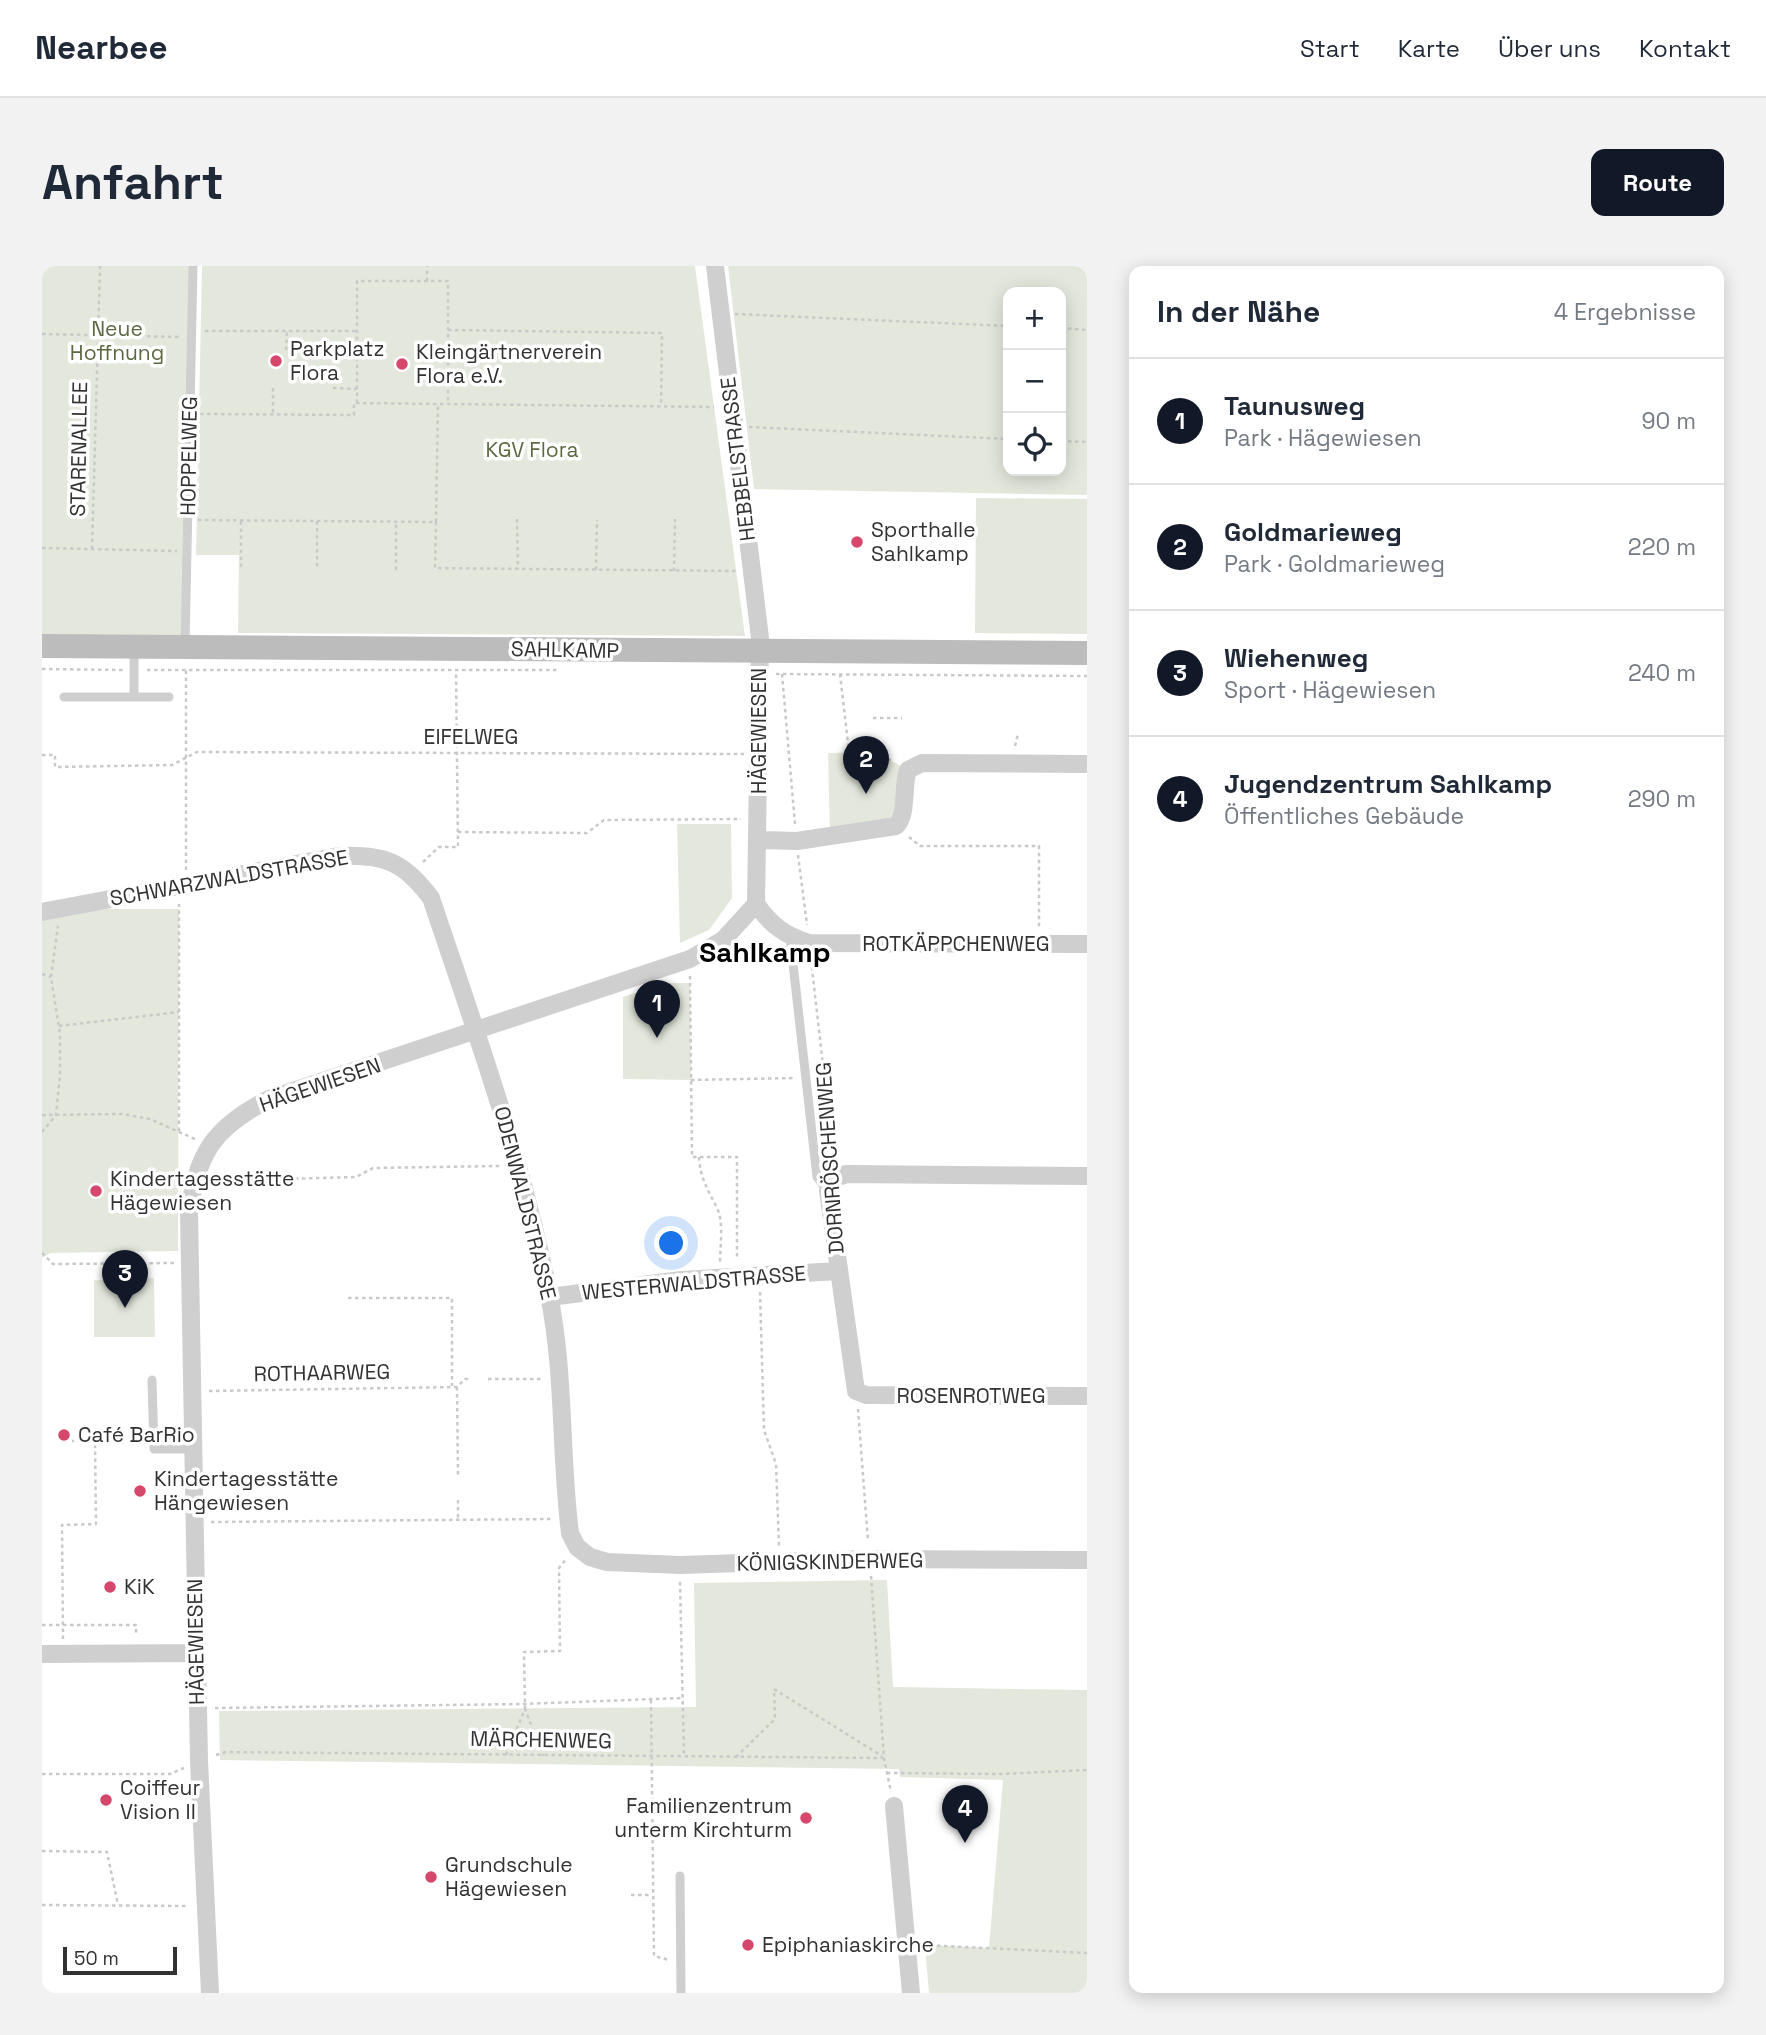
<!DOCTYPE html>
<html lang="de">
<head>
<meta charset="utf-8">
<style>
	:root { --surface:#fff; --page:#f2f2f3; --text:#1f2937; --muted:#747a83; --line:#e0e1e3; --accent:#111827 }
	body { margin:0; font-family:"Space Grotesk",sans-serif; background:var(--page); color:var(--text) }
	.controls { position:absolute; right:21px; top:21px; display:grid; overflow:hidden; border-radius:14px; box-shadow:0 4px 18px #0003 }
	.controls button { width:63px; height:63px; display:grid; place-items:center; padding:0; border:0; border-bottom:2px solid var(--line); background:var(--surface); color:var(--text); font:35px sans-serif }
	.scale { position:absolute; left:21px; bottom:18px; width:114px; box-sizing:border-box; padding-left:7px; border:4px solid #323232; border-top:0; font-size:19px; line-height:24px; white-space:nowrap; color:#323232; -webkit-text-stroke:5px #fff; paint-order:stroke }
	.you { position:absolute; left:630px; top:978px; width:24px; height:24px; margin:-18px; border:5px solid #fff; border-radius:50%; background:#1a73e8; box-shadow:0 0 0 10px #1a73e833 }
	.badge { display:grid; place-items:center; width:46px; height:46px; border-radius:50%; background:var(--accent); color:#fff; font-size:23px; font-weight:700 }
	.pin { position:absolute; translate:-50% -58px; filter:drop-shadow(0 2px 4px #0008) }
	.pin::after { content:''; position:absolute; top:37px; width:24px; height:21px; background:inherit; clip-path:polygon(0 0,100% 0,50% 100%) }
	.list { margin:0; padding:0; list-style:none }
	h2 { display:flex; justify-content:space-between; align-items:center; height:91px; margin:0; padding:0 28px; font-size:30px }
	h2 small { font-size:23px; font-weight:400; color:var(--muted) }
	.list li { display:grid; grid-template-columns:46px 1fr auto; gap:21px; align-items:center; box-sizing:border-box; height:126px; padding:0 28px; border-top:2px solid var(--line) }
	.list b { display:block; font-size:26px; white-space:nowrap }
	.list p { margin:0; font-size:23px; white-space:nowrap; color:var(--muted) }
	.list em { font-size:23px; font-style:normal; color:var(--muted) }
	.icon { flex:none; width:38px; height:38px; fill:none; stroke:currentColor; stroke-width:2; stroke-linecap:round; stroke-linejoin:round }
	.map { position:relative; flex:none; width:1045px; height:1727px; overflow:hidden; border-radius:14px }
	header { display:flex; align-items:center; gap:42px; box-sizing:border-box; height:98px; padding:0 35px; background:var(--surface); border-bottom:2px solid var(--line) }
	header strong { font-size:33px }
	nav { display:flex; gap:38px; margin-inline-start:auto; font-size:24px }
	.intro { display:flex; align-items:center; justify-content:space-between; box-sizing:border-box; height:168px; padding:0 42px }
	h1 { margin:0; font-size:49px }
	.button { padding:18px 32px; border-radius:14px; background:var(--accent); color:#fff; font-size:24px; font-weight:700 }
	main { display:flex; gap:42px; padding:0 42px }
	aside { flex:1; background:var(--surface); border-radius:14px; box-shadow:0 4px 18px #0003 }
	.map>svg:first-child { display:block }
	.green { fill:#e4e8dc; fill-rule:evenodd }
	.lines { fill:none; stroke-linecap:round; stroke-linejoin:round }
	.path { stroke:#c9c9c9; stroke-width:2.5; stroke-dasharray:3.5 3.5; stroke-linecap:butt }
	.lane { stroke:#cfcfcf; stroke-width:9 }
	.street { stroke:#cfcfcf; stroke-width:18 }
	.secondary { stroke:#bcbcbc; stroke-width:24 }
	.poi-dot { fill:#d6476c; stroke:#fff; stroke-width:2.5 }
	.labels { text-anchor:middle; stroke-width:7; stroke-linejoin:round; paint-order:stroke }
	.park-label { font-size:21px; fill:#5c6a43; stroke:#fff }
	.poi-label { font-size:21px; fill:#323232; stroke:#fff; text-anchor:start }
	.street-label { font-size:21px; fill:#323232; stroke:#fff }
	.district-label { font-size:28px; font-weight:bold; fill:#000; stroke:#fff }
</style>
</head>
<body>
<header>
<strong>Nearbee</strong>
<nav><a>Start</a><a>Karte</a><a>Über uns</a><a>Kontakt</a></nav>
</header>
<div class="intro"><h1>Anfahrt</h1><a class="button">Route</a></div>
<main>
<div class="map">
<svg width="1045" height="1727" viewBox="0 0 1045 1727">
	<rect width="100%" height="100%" fill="#fff"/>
	<path class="green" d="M0,0H151L143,371L0,369Z
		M160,0H653L703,370L196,367L197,289H154Z
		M686,0H1045V229L712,223ZM966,26H1019V205H966Z
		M934,232L1045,233V368L933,367Z
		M833,486L866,504L860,551L788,571L786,487Z
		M635,558H689L690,632L667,664L638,677Z
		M17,643H137L136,985L8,987L0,992V646Z
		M623,717H648L649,814L581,813V731L593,727H623Z
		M112,1012L113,1071H52V1014Z
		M845,1314L851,1421L1045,1424V1727H887L883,1679L947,1682L961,1514L858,1511L857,1503L178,1494L177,1445L654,1441L652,1317Z"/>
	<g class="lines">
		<path class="path" d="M385,15V0
			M693,48L966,60
			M1019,62L1045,64
			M406,64L620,67L619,140
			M163,65H315
			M0,68L139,71
			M244,84L245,66
			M231,122V148
			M291,122L315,123
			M315,137V15H406V137
			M158,148L312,149V137L672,141
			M707,161L966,173
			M1019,175L1045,176
			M475,253L476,303
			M156,254L394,256L396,138
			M275,255V302
			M394,256L393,302L694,305
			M0,282L135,285
			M50,283L58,0
			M199,301V255
			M354,304V256
			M554,304L555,254
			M632,305L633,253
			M0,403L81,404
			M105,404H518
			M734,408L1045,410
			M740,408L753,558
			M798,408L807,486H833L852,496
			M831,452H860
			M973,480L976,468
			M0,489H13V501L130,499L155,486L702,488
			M416,566L545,567L562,554L699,553
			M867,571L878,580H997V662
			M756,589L765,659
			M381,596L397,581H416L414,405
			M144,604V404
			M769,694L792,896
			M0,708L9,711
			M648,710L650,891H695V994
			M17,760L137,746
			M649,814L754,812
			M0,849L80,848L108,853L155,874
			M137,865V638
			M0,866L14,849L18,809V768L9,711L16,660
			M657,891C658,912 666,924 675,942C682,955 678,982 678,997
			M169,915L314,911L331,902L458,900
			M0,987L11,998L132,997
			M718,1026L722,1164L734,1198L737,1280
			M306,1032H410V1120
			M446,1113H502
			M415,1121L416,1209
			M167,1125L415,1121L423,1113H429
			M816,1143L826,1275
			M416,1234V1252
			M169,1256L509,1253
			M829,1310L842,1492L849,1526
			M638,1316L642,1491
			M0,1359H94V1370
			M21,1373L20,1259L54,1258L53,1175H30
			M732,1423L840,1490
			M609,1434L612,1690L627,1694
			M173,1442L481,1438L639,1432
			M483,1443L482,1386L518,1385L517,1302L525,1292
			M174,1489L184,1486L842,1492
			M464,1489L483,1443L501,1490
			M694,1491L733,1453L732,1423
			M845,1507L958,1508L1045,1504
			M0,1508H128L142,1502
			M0,1585L65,1586L76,1639
			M589,1629H610
			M0,1639L147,1640
			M881,1679L1045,1687"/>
		<path class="lane" d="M143,380L151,0
			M22,431H127
			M92,431V382
			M748,671L775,911L786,925
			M110,1114L112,1183H150
			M638,1610L639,1727"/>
		<path class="street" d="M716,574L755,575L854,560C866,548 860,521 866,504L880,497L1045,498
			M714,638C729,659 742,669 767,677L1045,678
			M0,646L297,590C343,588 362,596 389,632C433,763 480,893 507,1029C523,1108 518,1188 528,1267L535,1281L548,1291L565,1296L638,1299L828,1293L1045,1294
			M1045,910L804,908L791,913L786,925L814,1125L824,1129L1045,1130
			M508,1031L639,1014L797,1005
			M0,1388L154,1387
			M852,1540L869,1727
			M168,1727L157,1495L147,946C156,885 172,862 227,833L648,693L681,674L714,638L718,372L673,0"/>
		<path class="secondary" d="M0,380L1045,387"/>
	</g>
	<g class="poi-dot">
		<circle cx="234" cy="95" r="7"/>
		<circle cx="360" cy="98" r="7"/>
		<circle cx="815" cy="276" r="7"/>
		<circle cx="54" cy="925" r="7"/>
		<circle cx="22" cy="1169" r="7"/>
		<circle cx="98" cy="1225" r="7"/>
		<circle cx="68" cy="1321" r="7"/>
		<circle cx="64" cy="1534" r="7"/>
		<circle cx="764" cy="1552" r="7"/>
		<circle cx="389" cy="1611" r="7"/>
		<circle cx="706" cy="1679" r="7"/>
	</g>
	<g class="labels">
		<g class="park-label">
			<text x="75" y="70">Neue<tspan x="75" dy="24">Hoffnung</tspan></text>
			<text x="490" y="191">KGV Flora</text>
		</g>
		<g class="poi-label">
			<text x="248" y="90">Parkplatz<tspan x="248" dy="24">Flora</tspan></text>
			<text x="374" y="93">Kleingärtnerverein<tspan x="374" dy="24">Flora e.V.</tspan></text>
			<text x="829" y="271">Sporthalle<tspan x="829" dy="24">Sahlkamp</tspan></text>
			<text x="68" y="920">Kindertagesstätte<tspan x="68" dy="24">Hägewiesen</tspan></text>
			<text x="36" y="1176">Café BarRio</text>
			<text x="112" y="1220">Kindertagesstätte<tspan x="112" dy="24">Hängewiesen</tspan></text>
			<text x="82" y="1328">KiK</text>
			<text x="78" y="1529">Coiffeur<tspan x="78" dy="24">Vision II</tspan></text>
			<text x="750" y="1547" text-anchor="end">Familienzentrum<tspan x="750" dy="24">unterm Kirchturm</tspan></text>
			<text x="403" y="1606">Grundschule<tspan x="403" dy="24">Hägewiesen</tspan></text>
			<text x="720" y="1686">Epiphaniaskirche</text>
		</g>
		<g class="street-label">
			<text transform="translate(37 183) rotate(-89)" y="7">STARENALLEE</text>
			<text transform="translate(147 190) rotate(-89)" y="7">HOPPELWEG</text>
			<text transform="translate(696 193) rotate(-97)" y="7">HEBBELSTRASSE</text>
			<text transform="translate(523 384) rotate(1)" y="7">SAHLKAMP</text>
			<text transform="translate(717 465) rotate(-90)" y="7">HÄGEWIESEN</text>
			<text x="429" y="478">EIFELWEG</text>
			<text transform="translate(187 612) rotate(-10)" y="7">SCHWARZWALDSTRASSE</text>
			<text x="914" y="685">ROTKÄPPCHENWEG</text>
			<text transform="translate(278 819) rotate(-19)" y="7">HÄGEWIESEN</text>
			<text transform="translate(788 892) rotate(-94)" y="7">DORNRÖSCHENWEG</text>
			<text transform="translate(483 937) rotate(76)" y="7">ODENWALDSTRASSE</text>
			<text transform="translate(652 1017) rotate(-5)" y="7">WESTERWALDSTRASSE</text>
			<text transform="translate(280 1107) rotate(-1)" y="7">ROTHAARWEG</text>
			<text x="929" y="1137">ROSENROTWEG</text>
			<text transform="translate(788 1296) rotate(-1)" y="7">KÖNIGSKINDERWEG</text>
			<text transform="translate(154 1376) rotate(-91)" y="7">HÄGEWIESEN</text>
			<text transform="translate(499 1474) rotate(1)" y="7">MÄRCHENWEG</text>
		</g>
		<g class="district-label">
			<text x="723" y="696">Sahlkamp</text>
		</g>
	</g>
</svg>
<div class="controls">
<button>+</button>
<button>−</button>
<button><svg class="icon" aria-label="locate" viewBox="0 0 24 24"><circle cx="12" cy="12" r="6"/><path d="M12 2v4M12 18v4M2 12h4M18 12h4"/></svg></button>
</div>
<div class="scale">50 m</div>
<div class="you"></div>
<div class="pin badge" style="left:615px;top:772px">1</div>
<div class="pin badge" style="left:824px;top:528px">2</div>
<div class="pin badge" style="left:83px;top:1042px">3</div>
<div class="pin badge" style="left:923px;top:1577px">4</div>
</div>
<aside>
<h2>In der Nähe<small>4 Ergebnisse</small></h2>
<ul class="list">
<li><span class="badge">1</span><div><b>Taunusweg</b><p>Park · Hägewiesen</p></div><em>90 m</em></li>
<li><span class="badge">2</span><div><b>Goldmarieweg</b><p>Park · Goldmarieweg</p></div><em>220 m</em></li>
<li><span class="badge">3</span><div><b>Wiehenweg</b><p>Sport · Hägewiesen</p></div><em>240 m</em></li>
<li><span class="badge">4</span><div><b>Jugendzentrum Sahlkamp</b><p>Öffentliches Gebäude</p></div><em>290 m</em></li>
</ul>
</aside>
</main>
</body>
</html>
